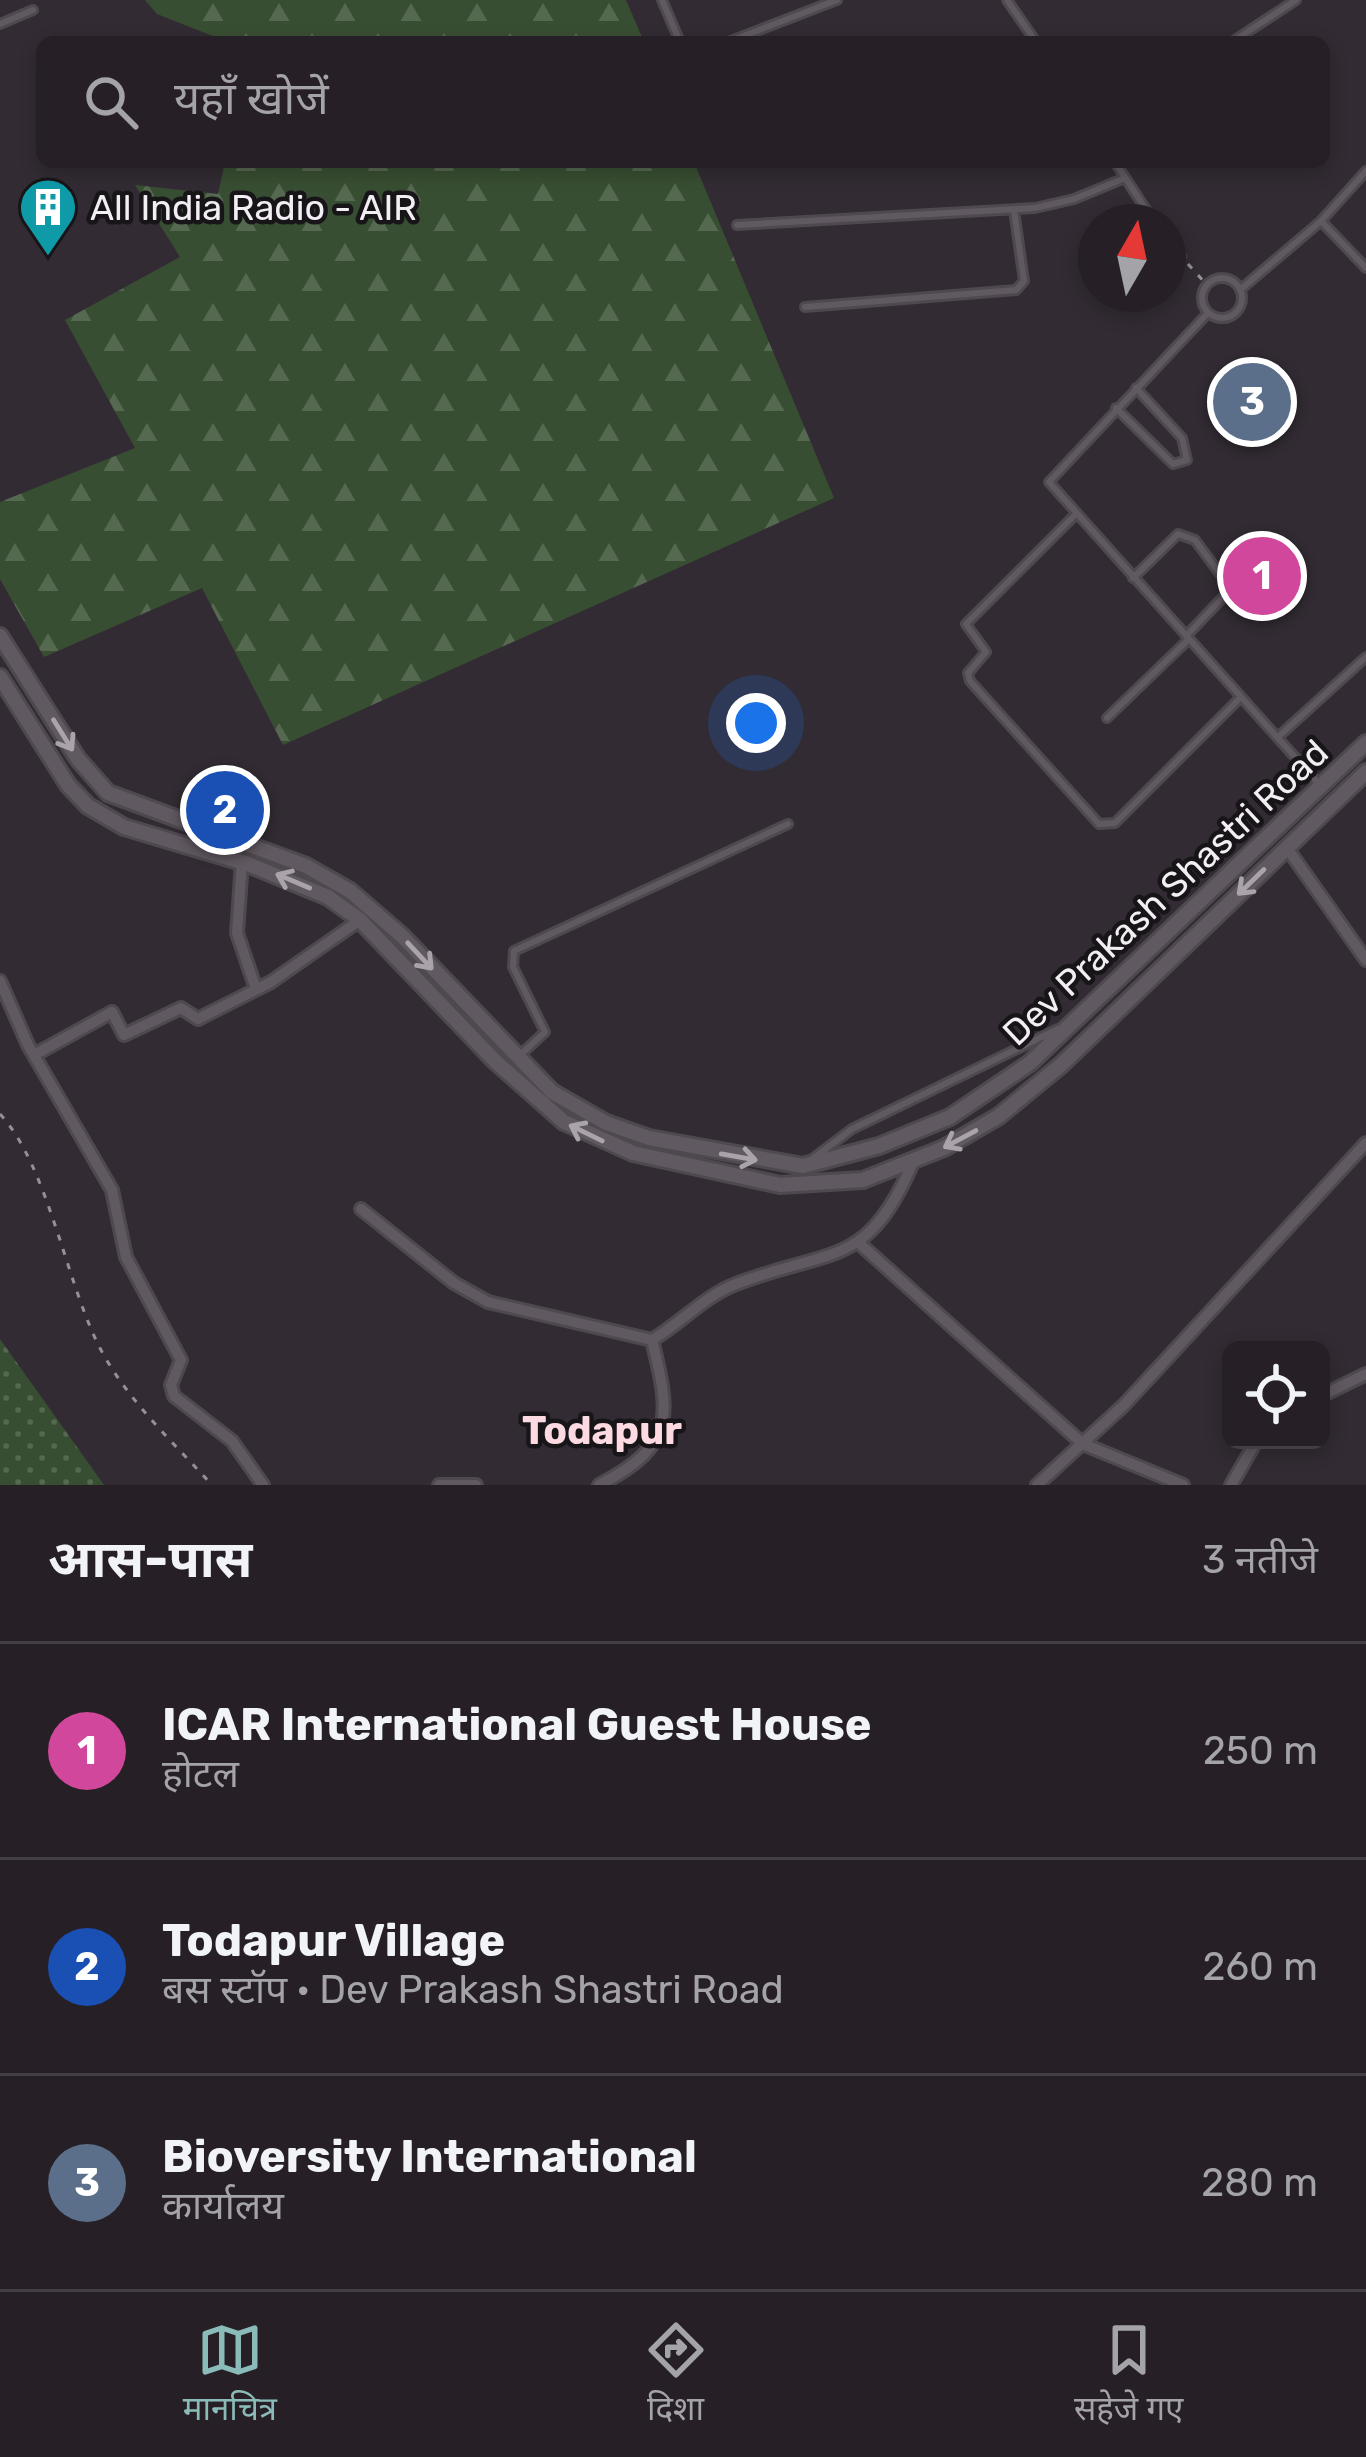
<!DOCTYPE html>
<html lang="hi">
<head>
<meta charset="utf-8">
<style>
	:root { --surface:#262026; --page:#322d32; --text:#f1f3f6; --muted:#a4a3a7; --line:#423e43; --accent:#8bbbb9 }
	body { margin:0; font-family:Rubik,"Noto Sans Devanagari",sans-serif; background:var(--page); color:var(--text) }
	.controls { position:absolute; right:36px; bottom:36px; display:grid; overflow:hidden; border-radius:18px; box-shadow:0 6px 18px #0003 }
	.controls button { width:108px; height:108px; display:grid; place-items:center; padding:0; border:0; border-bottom:3px solid var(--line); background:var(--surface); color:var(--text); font:60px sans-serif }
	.compass { position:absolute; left:1078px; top:204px; width:108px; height:108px; border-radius:50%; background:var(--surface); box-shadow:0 6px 18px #0003; rotate:9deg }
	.you { position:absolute; left:756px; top:723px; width:42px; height:42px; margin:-30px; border:9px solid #fff; border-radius:50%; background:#1a73e8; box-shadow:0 0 0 18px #1a73e833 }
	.badge { display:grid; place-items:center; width:78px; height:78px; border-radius:50%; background:var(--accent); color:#fff; font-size:39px; font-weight:700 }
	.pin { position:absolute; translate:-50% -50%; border:6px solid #fff; box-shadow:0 3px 12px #0006 }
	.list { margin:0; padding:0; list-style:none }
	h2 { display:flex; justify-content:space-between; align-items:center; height:156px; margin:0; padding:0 48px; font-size:51px }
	h2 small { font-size:39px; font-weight:400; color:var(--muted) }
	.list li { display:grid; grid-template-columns:78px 1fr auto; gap:36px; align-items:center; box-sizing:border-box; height:216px; padding:0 48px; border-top:3px solid var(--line) }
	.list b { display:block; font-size:45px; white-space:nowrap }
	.list p { margin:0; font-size:39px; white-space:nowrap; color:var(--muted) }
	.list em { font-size:39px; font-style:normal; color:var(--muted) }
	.icon { flex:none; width:66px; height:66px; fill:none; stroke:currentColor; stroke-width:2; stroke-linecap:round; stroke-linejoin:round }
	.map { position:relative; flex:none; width:1366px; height:1485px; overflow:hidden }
	.search { position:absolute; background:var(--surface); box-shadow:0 6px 18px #0003; left:36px; right:36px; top:36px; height:132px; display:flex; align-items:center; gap:30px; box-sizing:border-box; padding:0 42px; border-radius:18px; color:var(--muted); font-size:45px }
	.sheet { height:804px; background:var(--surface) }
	nav { display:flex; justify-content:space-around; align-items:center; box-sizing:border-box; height:168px; border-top:3px solid var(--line); background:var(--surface); font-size:33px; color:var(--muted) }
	nav a { display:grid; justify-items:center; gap:6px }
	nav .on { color:var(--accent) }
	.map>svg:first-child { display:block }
	.grass { fill:url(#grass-dots) }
	.forest { fill:url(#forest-firs) }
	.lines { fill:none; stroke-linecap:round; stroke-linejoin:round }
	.service-casing { stroke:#4e484f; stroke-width:12 }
	.minor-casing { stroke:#4e484f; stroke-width:16 }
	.tertiary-casing { stroke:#4e484f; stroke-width:20 }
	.path { stroke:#959096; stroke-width:3; stroke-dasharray:6 9; stroke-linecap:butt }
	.service { stroke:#615961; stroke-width:6 }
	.minor { stroke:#615961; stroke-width:10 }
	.tertiary { stroke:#615961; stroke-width:14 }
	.oneway { stroke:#aaa4aa }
	.labels { text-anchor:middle; stroke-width:9; stroke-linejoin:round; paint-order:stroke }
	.poi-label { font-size:36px; fill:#f2eef3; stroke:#181519; text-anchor:start }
	.street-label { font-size:36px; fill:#f2eef3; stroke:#181519 }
	.neighbourhood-label { font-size:39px; font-weight:bold; fill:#fddae2; stroke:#181519 }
</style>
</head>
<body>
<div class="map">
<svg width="1366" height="1485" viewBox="0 0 1366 1485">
	<defs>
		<pattern id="grass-dots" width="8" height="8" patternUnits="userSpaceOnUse" patternTransform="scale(3)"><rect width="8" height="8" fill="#384e32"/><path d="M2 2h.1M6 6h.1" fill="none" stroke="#556850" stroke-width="1.8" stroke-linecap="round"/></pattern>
		<pattern id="forest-firs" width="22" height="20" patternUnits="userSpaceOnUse" patternTransform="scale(3)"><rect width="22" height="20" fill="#384e32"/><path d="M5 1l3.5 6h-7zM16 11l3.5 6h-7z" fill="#556850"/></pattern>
	</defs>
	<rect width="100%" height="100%" fill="#322b33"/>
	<path class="grass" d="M0,1339L104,1485H0Z"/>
	<path class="forest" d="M145,0H626L644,42H228L157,14Z
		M225,162H694L834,498L283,745L202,588L44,657L0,579V502L135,448L65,320L180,257L135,185L218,194Z"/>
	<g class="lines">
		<defs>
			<path id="service" d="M662,0L680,42
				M1007,0L1036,42
				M0,24L33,10
				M728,42L837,0
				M1232,42L1296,0
				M1115,162L1154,222
				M1321,221L1366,268
				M737,225L1035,208L1074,199L1125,178
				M1168,242L1181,256
				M1202 298a20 20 0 1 1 40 0a20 20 0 1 1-40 0Z
				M1240,290L1321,221L1366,171
				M805,307L1016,290L1024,281L1014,210
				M1208,313L1049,482L1319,784
				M1116,408L1173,464L1187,460L1182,438L1136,388
				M1075,515L966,624L986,652L968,673L970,681L1099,824L1115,823L1241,697
				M1133,578L1178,534L1195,540L1231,589L1186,636
				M1107,718L1189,639
				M1278,737L1366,657
				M518,1057L545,1032L513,967L514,951L788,824
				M811,1160L852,1129L1058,1029"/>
			<path id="minor" d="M1287,848L1366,960
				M242,862L237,933L256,989
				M0,981L28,1045L112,1190L126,1257L181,1360L171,1385L174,1396L232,1441L263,1485
				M34,1055L112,1012L124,1035L181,1008L198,1019L271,982L360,920
				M361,1209L454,1283L488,1302L652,1340C681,1323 703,1297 736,1284C833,1247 867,1270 914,1160
				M860,1244L1083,1444L1183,1485
				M1321,1396L1366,1374
				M439,1485H476
				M599,1485C677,1445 670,1414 652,1340
				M1037,1485L1124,1405L1366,1143
				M1231,1485L1257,1440"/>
			<path id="tertiary" d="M0,636L78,759L108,793L306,866L350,891L402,936L552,1092L606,1123L649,1138L803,1166L879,1146L950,1117L1030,1063L1366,743
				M0,677L68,785L88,806L124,827L248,864L328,897L360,920L495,1061L564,1122L633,1153L780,1185L863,1180L944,1148L999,1116L1061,1065L1366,772"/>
		</defs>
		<use href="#service" class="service-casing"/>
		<use href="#minor" class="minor-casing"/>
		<use href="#tertiary" class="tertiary-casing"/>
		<path class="path" d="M1188,264L1207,285
			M0,1114C49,1167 66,1284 101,1350C129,1402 173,1442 212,1485"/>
		<use href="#service" class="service"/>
		<use href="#minor" class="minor"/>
		<use href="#tertiary" class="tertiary"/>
	</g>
	<defs><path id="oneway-shaft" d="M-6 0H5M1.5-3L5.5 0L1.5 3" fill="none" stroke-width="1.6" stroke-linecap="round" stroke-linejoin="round" transform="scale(3)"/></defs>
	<g class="oneway">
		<use href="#oneway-shaft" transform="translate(63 735) rotate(58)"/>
		<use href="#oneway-shaft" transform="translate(293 881) rotate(-157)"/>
		<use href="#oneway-shaft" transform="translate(1251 882) rotate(136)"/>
		<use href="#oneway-shaft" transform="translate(420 956) rotate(47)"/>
		<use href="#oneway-shaft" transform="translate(586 1133) rotate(-154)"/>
		<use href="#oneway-shaft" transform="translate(960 1139) rotate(152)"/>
		<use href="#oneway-shaft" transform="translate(739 1157) rotate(10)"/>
	</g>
	<defs>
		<symbol id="building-pin" viewBox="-11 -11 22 30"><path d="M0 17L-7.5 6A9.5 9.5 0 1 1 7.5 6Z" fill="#0f9aa8" stroke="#181519"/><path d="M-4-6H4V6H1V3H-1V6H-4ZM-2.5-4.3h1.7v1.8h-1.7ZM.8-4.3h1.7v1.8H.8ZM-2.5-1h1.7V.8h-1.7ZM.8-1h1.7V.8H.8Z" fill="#fff"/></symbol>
	</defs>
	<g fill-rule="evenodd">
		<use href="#building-pin" x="15" y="174" width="66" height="90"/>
	</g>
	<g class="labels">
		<g class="poi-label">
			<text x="90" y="220">All India Radio - AIR</text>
		</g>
		<g class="street-label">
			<text transform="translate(1165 892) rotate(-43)" y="13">Dev Prakash Shastri Road</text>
		</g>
		<g class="neighbourhood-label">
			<text x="602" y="1444">Todapur</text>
		</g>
	</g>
</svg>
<div class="controls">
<button><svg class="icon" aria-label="locate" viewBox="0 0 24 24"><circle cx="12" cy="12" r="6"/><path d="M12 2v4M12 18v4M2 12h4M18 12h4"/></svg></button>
</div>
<svg class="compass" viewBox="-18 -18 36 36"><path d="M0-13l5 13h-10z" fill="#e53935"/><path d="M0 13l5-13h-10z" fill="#a4a3a7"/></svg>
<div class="you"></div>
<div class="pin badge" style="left:1262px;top:576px;background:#d1479c">1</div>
<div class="pin badge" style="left:225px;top:810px;background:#1a4fb4">2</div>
<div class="pin badge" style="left:1252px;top:402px;background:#5c6f8a">3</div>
<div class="search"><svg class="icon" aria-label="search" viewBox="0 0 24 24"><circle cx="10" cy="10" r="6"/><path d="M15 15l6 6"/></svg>यहाँ खोजें</div>
</div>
<section class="sheet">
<h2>आस-पास<small>3 नतीजे</small></h2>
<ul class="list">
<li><span class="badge" style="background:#d1479c">1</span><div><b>ICAR International Guest House</b><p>होटल</p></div><em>250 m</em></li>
<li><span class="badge" style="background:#1a4fb4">2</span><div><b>Todapur Village</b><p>बस स्टॉप · Dev Prakash Shastri Road</p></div><em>260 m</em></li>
<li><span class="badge" style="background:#5c6f8a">3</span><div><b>Bioversity International</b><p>कार्यालय</p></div><em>280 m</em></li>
</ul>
</section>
<nav>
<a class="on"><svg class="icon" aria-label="map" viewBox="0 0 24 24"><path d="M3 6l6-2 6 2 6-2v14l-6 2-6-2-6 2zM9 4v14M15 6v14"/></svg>मानचित्र</a>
<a><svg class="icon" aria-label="directions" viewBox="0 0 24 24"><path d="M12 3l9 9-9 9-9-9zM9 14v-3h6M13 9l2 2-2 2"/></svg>दिशा</a>
<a><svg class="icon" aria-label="saved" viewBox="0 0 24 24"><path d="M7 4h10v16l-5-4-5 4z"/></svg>सहेजे गए</a>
</nav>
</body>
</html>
